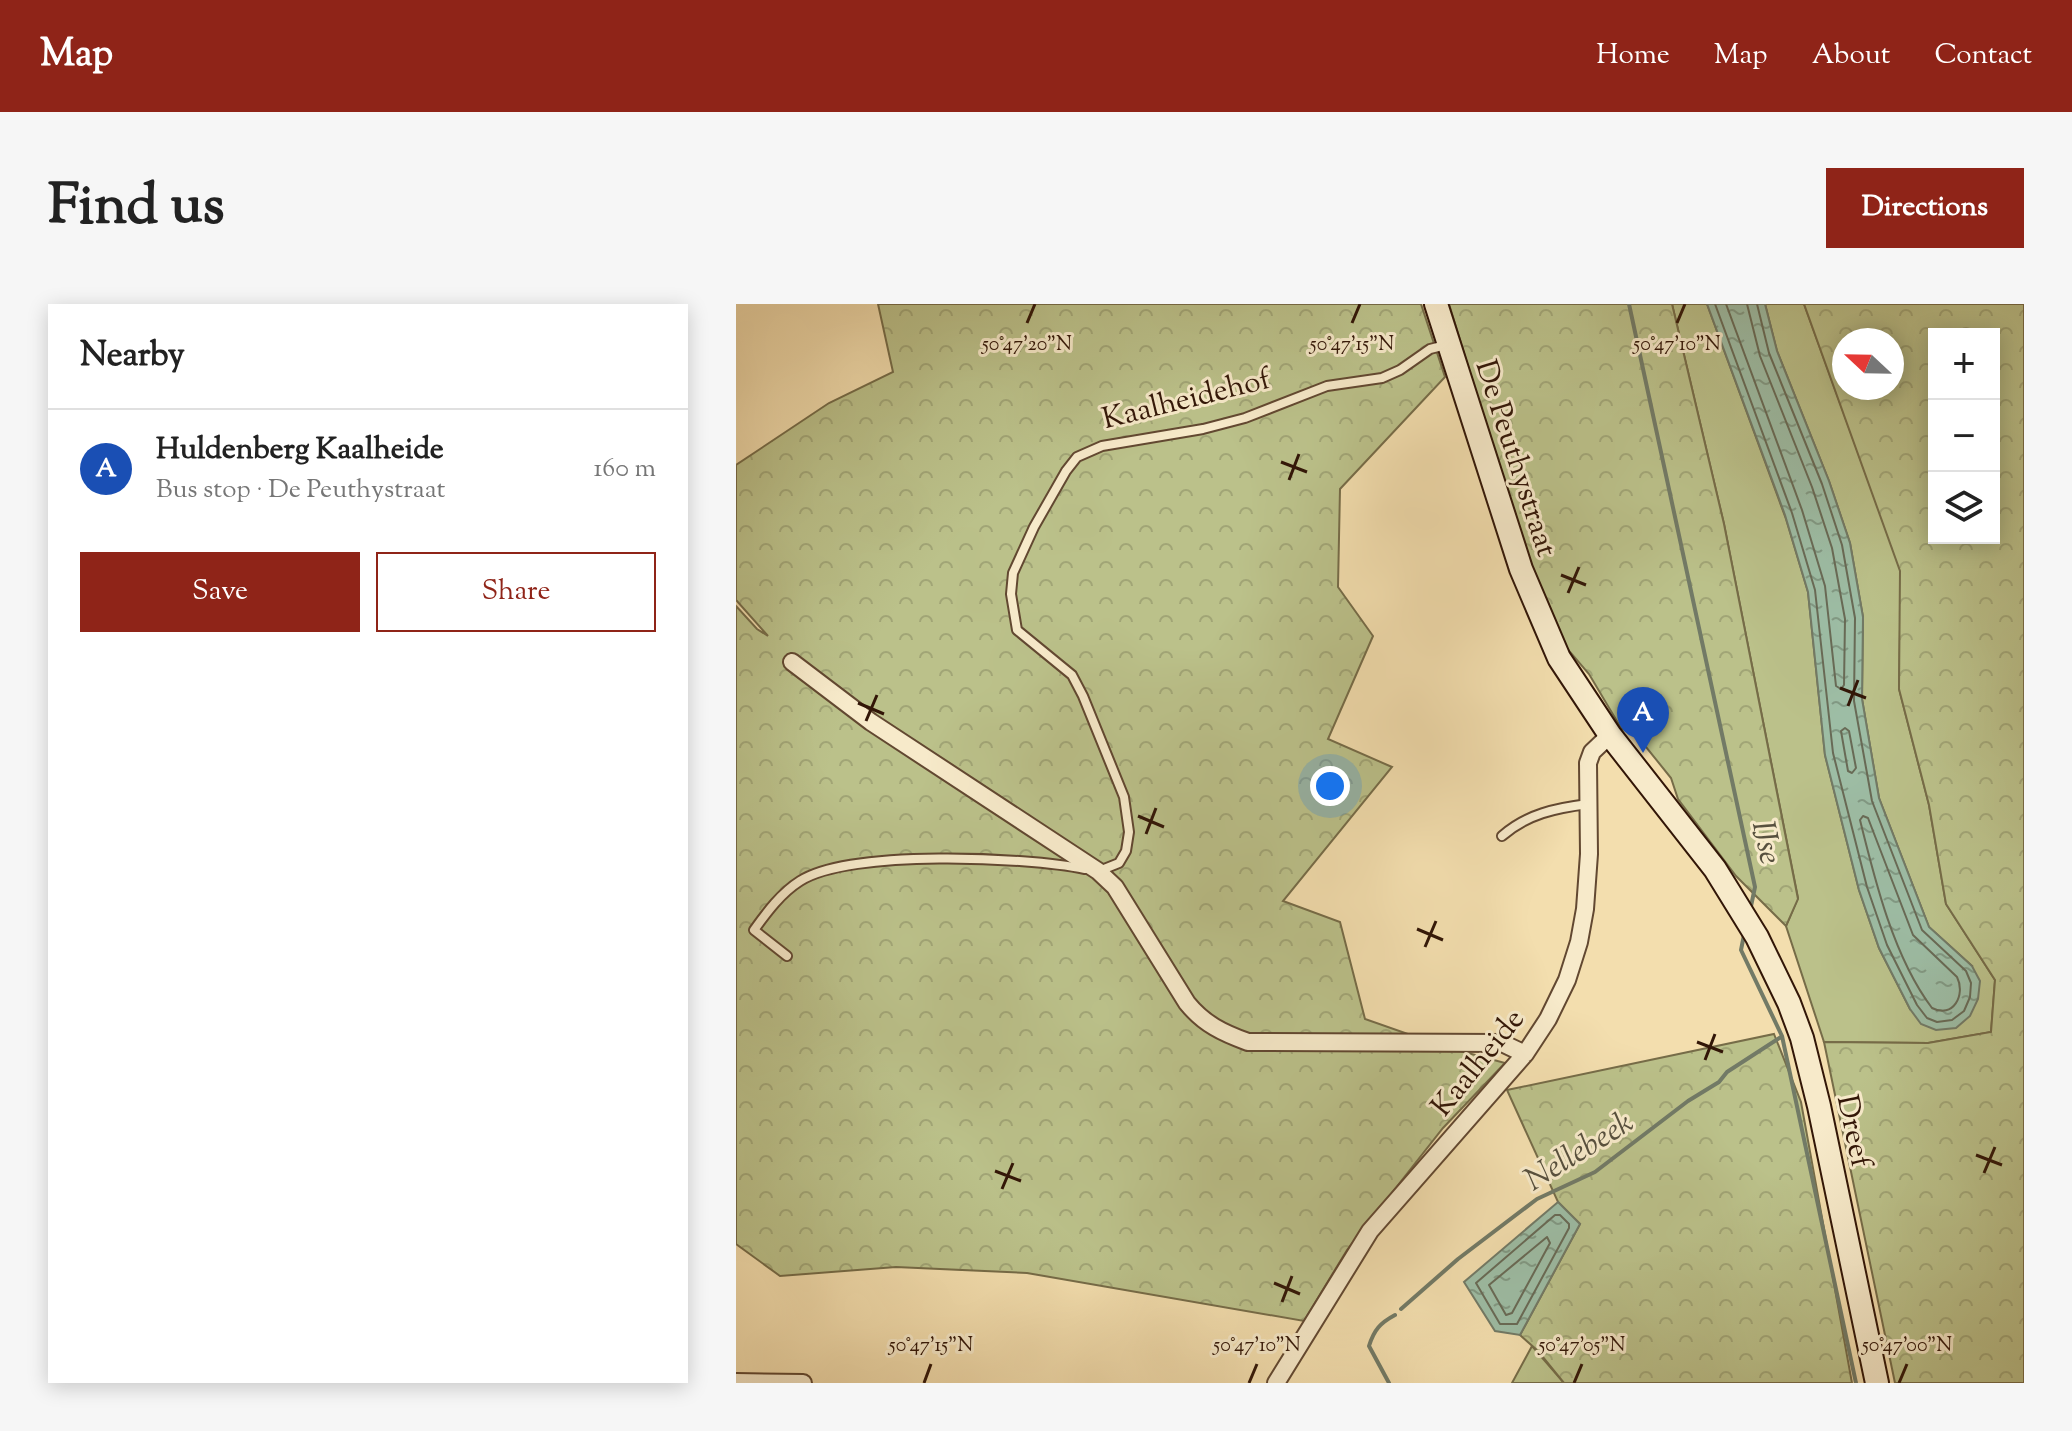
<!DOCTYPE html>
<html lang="en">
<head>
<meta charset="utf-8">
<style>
	:root { --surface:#fff; --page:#f6f6f6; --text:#222; --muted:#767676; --line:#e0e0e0; --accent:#8f2418 }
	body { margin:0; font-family:"Sorts Mill Goudy",serif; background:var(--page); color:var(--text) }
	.controls { position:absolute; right:24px; top:24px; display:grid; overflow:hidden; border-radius:0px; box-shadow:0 4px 20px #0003 }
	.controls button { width:72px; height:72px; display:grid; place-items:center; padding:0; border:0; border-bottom:2px solid var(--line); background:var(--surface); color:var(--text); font:40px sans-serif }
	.compass { position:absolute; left:1096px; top:24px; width:72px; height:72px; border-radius:50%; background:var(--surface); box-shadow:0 4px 20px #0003; rotate:292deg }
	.you { position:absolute; left:594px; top:482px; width:28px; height:28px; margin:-20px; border:6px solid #fff; border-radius:50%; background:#1a73e8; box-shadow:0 0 0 12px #1a73e833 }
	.badge { display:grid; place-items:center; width:52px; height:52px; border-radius:50%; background:var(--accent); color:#fff; font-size:26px; font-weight:700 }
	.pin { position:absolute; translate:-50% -66px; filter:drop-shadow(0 2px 4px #0008) }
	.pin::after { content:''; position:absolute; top:42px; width:28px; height:24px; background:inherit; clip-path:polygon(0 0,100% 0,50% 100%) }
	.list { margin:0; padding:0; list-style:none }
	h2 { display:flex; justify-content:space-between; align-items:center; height:104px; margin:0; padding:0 32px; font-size:34px }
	h2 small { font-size:26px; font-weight:400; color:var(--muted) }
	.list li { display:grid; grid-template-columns:52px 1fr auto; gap:24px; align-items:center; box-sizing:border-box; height:120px; padding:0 32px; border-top:2px solid var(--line) }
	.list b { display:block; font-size:30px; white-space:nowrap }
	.list p { margin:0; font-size:26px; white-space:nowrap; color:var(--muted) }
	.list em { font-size:26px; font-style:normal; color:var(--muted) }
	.actions { display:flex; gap:16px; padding:24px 32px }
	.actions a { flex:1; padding:18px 0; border:2px solid var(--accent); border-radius:0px; text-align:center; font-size:28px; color:var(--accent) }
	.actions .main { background:var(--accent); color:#fff }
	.icon { flex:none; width:44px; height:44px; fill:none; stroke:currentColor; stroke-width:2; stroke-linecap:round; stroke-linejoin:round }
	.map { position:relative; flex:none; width:1288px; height:1079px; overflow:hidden; border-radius:0px }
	header { display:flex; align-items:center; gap:48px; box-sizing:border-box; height:112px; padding:0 40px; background:var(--accent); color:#fff }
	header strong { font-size:38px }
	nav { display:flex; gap:44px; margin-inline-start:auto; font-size:28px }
	.intro { display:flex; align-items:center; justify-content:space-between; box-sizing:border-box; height:192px; padding:0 48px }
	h1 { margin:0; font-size:56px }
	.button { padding:20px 36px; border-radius:0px; background:var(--accent); color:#fff; font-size:28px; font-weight:700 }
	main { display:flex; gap:48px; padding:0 48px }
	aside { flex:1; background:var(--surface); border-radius:0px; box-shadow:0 4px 20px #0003 }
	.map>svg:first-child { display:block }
	.green { fill:#bbc18a; stroke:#766c48; stroke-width:2 }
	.forest { fill:url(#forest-crowns); stroke:#766c48; stroke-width:2; fill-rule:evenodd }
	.water { fill:url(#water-ripples); stroke:#727a66; stroke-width:2 }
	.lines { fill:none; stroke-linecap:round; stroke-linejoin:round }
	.shore { stroke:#686a56; stroke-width:2 }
	.stream { stroke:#727a66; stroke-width:4 }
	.lane-casing { stroke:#624831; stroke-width:12 }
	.street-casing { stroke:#624831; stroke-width:20 }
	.secondary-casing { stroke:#321607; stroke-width:26 }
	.lane { stroke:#f7eaca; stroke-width:8 }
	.street { stroke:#f7eaca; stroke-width:16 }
	.secondary { stroke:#f7eaca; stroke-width:22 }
	.ticks { fill:none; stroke:#321607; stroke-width:3 }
	.labels { text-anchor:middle; stroke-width:6; stroke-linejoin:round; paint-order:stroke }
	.street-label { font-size:30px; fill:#321607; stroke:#f7eaca }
	.water-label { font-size:32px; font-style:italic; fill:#57503e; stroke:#f7eaca }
	.ticks-label { font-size:20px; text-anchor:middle; fill:#321607; stroke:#f7eaca; stroke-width:6; stroke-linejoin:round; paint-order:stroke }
</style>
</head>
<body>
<header>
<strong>Map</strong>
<nav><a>Home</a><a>Map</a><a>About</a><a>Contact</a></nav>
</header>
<div class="intro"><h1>Find us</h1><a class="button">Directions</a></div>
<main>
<aside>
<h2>Nearby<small></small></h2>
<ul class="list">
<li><span class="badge" style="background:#1a4fb4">A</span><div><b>Huldenberg Kaalheide</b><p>Bus stop · De Peuthystraat</p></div><em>160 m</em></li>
</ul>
<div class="actions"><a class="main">Save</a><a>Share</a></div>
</aside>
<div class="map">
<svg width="1288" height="1079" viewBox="0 0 1288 1079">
	<defs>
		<pattern id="forest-crowns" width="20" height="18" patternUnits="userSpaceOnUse" patternTransform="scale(2)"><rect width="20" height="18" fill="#bbc18a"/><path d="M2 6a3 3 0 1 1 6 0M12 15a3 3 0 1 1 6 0" fill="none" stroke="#a1a576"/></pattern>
		<pattern id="water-ripples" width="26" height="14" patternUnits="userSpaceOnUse" patternTransform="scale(2)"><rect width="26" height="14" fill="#9dbda5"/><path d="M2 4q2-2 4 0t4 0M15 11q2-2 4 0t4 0" fill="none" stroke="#819984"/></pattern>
	</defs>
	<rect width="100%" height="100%" fill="#f3deae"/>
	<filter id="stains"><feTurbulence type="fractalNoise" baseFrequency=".0025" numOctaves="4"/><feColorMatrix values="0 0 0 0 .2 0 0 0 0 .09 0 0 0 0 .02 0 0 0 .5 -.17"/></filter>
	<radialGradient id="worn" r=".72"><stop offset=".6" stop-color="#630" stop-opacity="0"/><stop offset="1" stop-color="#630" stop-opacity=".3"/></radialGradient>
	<path class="green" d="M936,0H971L1050,215L1072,288L1089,451L1123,586L1143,644L1174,705L1236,662L1193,623L1143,494L1126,395L1127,313L1114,239L1093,177L1041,47L1029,0H1068L1165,267L1163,385L1193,501L1210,600L1259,676L1255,728L1192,739L1088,738L1050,622L1062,594L988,220Z
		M796,1042L828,1079H776Z"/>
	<path class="forest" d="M142,0H685L709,73L604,185L602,283L637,332L592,435L656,463L547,597L604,618L629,715L706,742L769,759L707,824L611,946L568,1017L291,969L160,963L44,972L0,940V302L21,325L32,332L0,296V161L93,99L157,68Z
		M713,0H936L988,220L1062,595L1050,622L1000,572L942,495L935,474L902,433L885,424L853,370L828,341L788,245Z
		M1068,0H1288V1079H1159L1088,738L1192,739L1255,728L1259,676L1210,600L1193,501L1163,385L1164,267ZM1198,30H1258V234H1198ZM1108,36H1156V84H1108Z
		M1038,730L1065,798L1116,1079H828L802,1047L784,1031L844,920L822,898L771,786Z"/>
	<path class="water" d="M971,0H1029L1041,47L1093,177L1114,239L1127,313L1126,395L1143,494L1193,623L1236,662L1244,677L1242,695L1234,712L1220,724L1200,726L1185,720L1174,705L1143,644L1123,586L1089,451L1072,288L1049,211Z
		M822,898L844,920L784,1031L759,1027L728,978Z"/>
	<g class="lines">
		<path class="shore" d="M979,0L1056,209L1079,286L1097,449L1131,583L1151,641L1181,701L1191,714L1201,718L1216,716L1228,707L1234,693L1235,679L1230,667L1186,626L1136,497L1118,397L1119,314L1106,241L1086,180L1033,49L1021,0
			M990,0L1066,206L1089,282L1100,382L1105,385L1108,381L1109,315L1096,244L1076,183L1024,52L1011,0
			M1109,424L1113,427L1120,464L1116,469L1112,467L1105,427Z
			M1127,512L1132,514L1177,631L1221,673C1230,691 1217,715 1196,704C1158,654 1139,577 1124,516Z
			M819,911H824L833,920V924L781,1020H764L740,979Z
			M811,933L814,939L776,1009L770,1011L753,981Z"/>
		<path class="stream" d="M893,0L1019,583L1014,607
			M1008,631L1005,646L1046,732L1120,1079
			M665,1005L722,955L801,895L859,868L952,797L983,778L991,768L1045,733
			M653,1079L633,1042C638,1026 644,1019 659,1011"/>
		<defs>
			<path id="lane" d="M766,532C791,510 820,504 852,500
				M363,567L383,559L390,547L393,528L388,493L347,392L336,371L281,326L275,290L277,269L298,223L330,167L341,153L366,142L467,125L509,114L591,82L646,74L664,66L694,45L710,41
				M51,652L18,626C31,608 45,589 64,577C114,545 290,553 349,565"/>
			<path id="street" d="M56,358L135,418L362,567L379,583L451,699C468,720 487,729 512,738L766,739L789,750
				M0,1078L67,1079
				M540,1079L634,927L789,750L812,715L831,676L843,638L849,605L853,550L852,459L856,448L874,431"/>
			<path id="secondary" d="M700,0L785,265L823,354L874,431L979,565L1021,633L1053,699L1066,734L1083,802L1141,1079"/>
		</defs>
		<use href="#lane" class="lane-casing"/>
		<use href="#street" class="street-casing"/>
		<use href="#secondary" class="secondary-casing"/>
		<use href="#lane" class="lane"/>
		<use href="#street" class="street"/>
		<use href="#secondary" class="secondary"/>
	</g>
	<path class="ticks" d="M291,19L299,0M616,19L624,0M941,19L949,0M545,158L571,168M553,176L563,150M825,271L850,281M832,289L843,263M1104,384L1130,394M122,399L148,410M1112,402L1122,376M130,417L141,391M402,512L428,523M410,530L420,504M681,625L707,636M689,643L700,617M961,738L987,748M969,756L979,730M1240,851L1266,861M259,867L285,877M1248,869L1259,843M266,885L277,859M538,979L564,990M546,998L556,972M188,1079L195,1060M513,1079L521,1060M838,1079L846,1060M1163,1079L1171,1060"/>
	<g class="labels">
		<g class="street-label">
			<text transform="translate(450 94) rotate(-14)" y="10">Kaalheidehof</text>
			<text transform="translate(781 154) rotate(72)" y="10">De Peuthystraat</text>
			<text transform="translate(741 758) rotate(-51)" y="10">Kaalheide</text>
			<text transform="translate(1119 827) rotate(78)" y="10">Dreef</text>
		</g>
		<g class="water-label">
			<text transform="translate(1032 538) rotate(78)" y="11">IJse</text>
			<text transform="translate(842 846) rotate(-32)" y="11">Nellebeek</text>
		</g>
	</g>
	<g class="ticks-label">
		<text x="291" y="46">50°47'20"N</text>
		<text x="616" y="46">50°47'15"N</text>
		<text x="941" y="46">50°47'10"N</text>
		<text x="195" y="1047">50°47'15"N</text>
		<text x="521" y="1047">50°47'10"N</text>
		<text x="846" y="1047">50°47'05"N</text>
		<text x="1171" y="1047">50°47'00"N</text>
	</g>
	<rect width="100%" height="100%" filter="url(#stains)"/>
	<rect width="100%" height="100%" fill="url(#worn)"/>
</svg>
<div class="controls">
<button>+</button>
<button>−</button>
<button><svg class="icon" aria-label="layers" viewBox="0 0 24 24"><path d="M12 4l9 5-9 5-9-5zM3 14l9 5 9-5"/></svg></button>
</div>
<svg class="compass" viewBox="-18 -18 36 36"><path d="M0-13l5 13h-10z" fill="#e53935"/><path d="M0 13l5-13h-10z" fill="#767676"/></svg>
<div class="you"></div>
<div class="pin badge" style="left:907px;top:449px;background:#1a4fb4">A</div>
</div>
</main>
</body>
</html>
